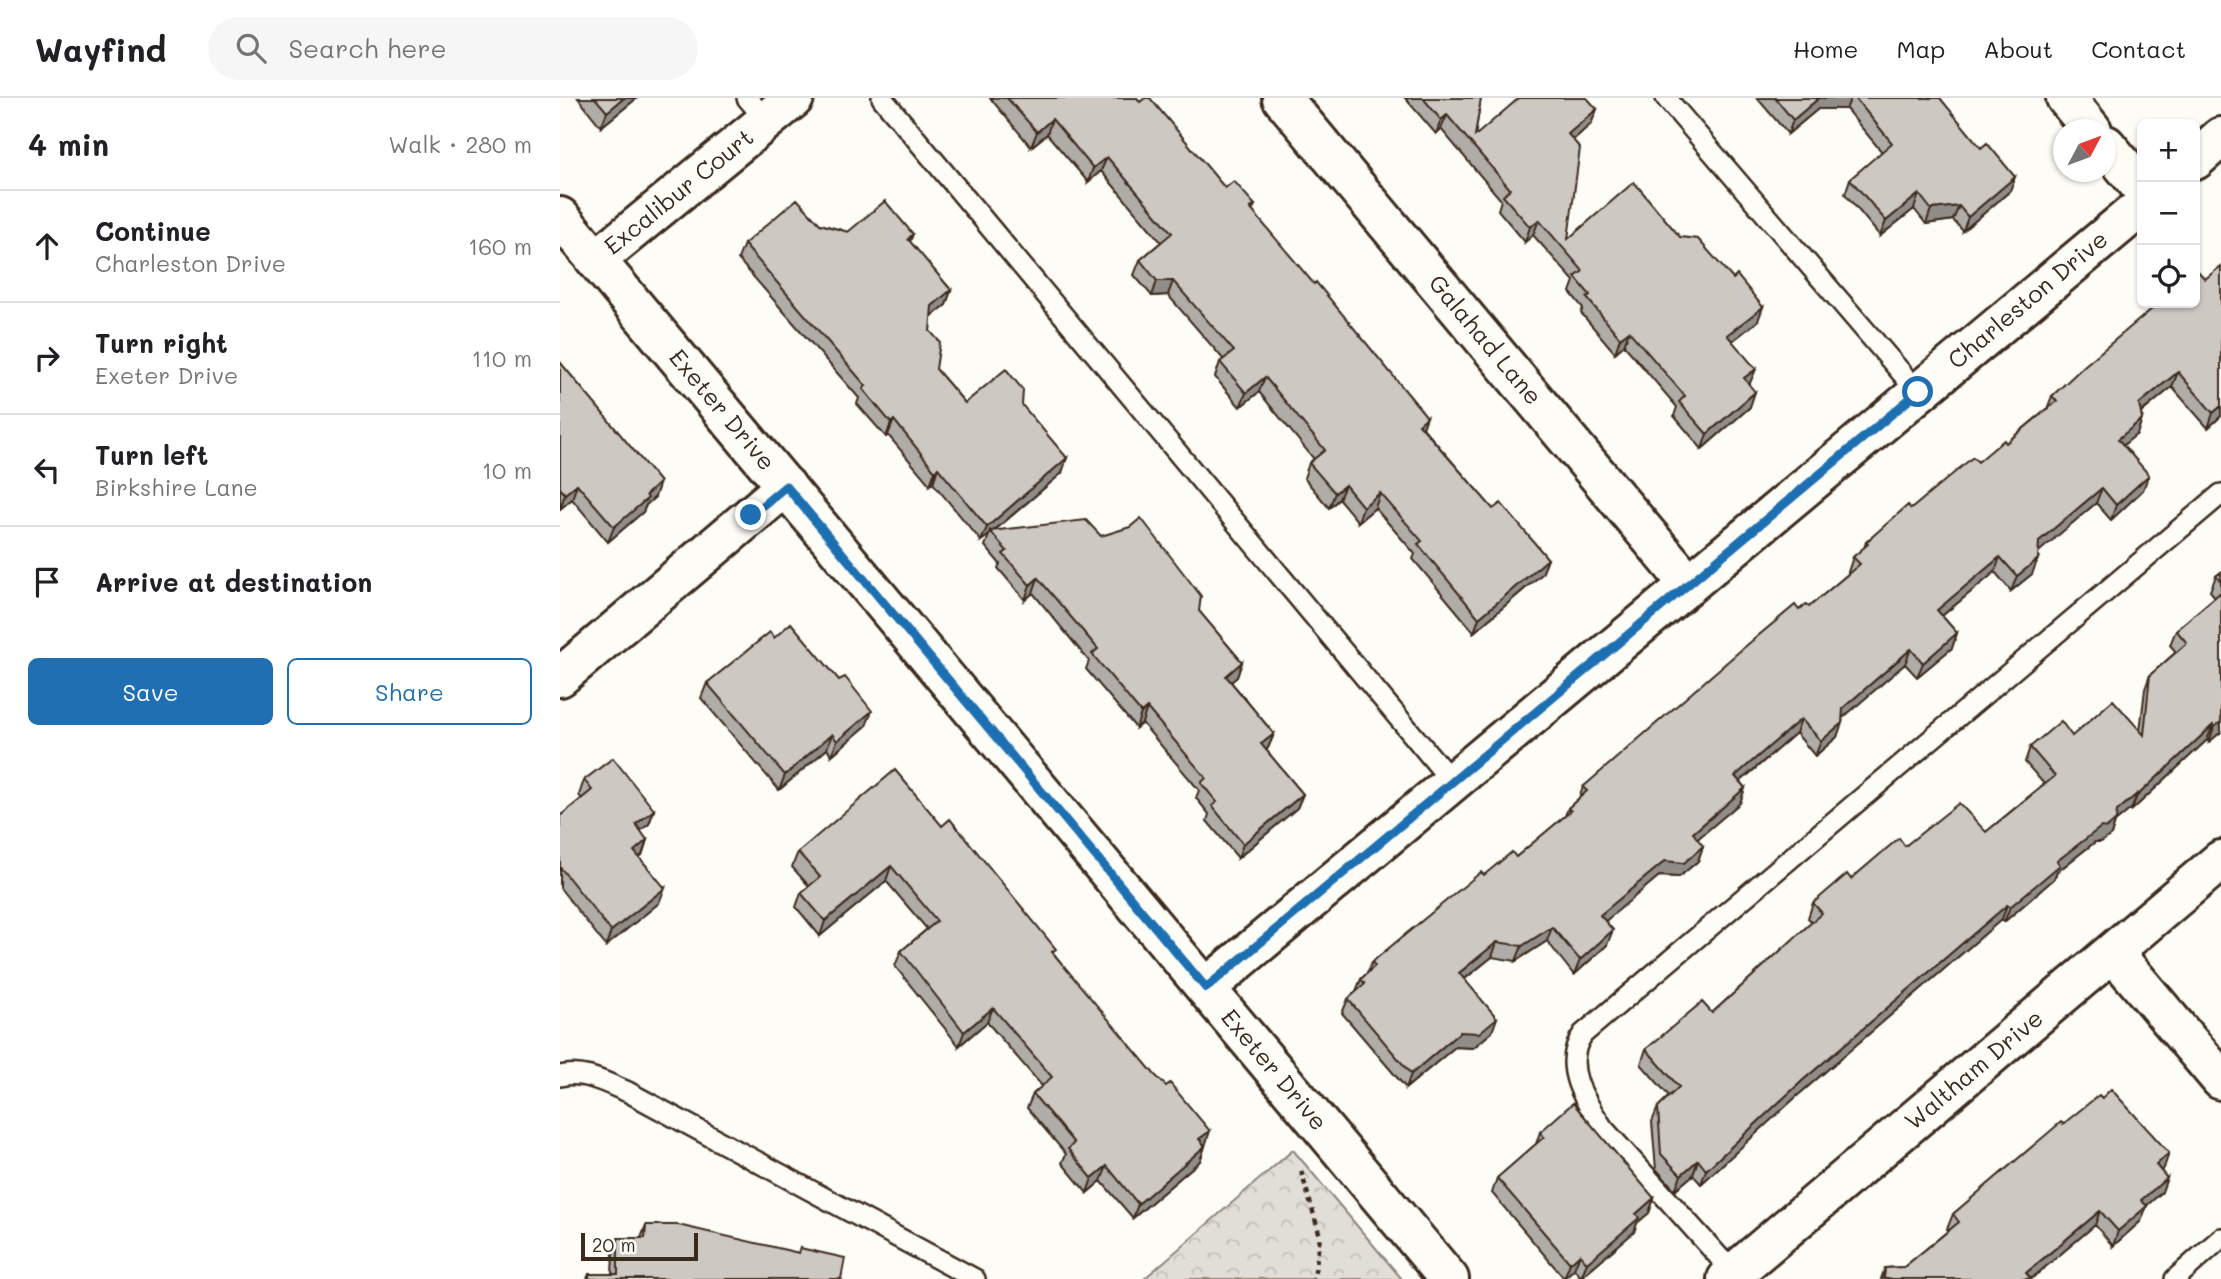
<!DOCTYPE html>
<html lang="en">
<head>
<meta charset="utf-8">
<style>
	:root { --surface:#fff; --page:#f6f6f6; --text:#202124; --muted:#757577; --line:#e0e0e0; --accent:#1f6fb2 }
	body { margin:0; font-family:Mali,sans-serif; background:var(--page); color:var(--text) }
	.controls { position:absolute; right:21px; top:21px; display:grid; overflow:hidden; border-radius:10px; box-shadow:0 2px 5px #0004 }
	.controls button { width:63px; height:63px; display:grid; place-items:center; padding:0; border:0; border-bottom:2px solid var(--line); background:var(--surface); color:var(--text); font:35px sans-serif }
	.compass { position:absolute; left:1493px; top:21px; width:63px; height:63px; border-radius:50%; background:var(--surface); box-shadow:0 2px 5px #0004; rotate:49deg }
	.scale { position:absolute; left:21px; bottom:18px; width:117px; box-sizing:border-box; padding-left:7px; border:4px solid #3b2a1e; border-top:0; font-size:19px; line-height:24px; white-space:nowrap; color:#3b2a1e; -webkit-text-stroke:5px #fdfcf7; paint-order:stroke }
	.stop { position:absolute; width:21px; height:21px; margin:-16px; border:5px solid #1f6fb2; border-radius:50%; background:#fff }
	.stop.end { background:#1f6fb2; border-color:#fff; box-shadow:0 2px 7px #0008 }
	.list { margin:0; padding:0; list-style:none }
	h2 { display:flex; justify-content:space-between; align-items:center; height:91px; margin:0; padding:0 28px; font-size:30px }
	h2 small { font-size:23px; font-weight:400; color:var(--muted) }
	.list li { display:grid; grid-template-columns:46px 1fr auto; gap:21px; align-items:center; box-sizing:border-box; height:112px; padding:0 28px; border-top:2px solid var(--line) }
	.list b { display:block; font-size:26px; white-space:nowrap }
	.list p { margin:0; font-size:23px; white-space:nowrap; color:var(--muted) }
	.list em { font-size:23px; font-style:normal; color:var(--muted) }
	.actions { display:flex; gap:14px; padding:21px 28px }
	.actions a { flex:1; padding:16px 0; border:2px solid var(--accent); border-radius:10px; text-align:center; font-size:24px; color:var(--accent) }
	.actions .main { background:var(--accent); color:#fff }
	.icon { flex:none; width:38px; height:38px; fill:none; stroke:currentColor; stroke-width:2; stroke-linecap:round; stroke-linejoin:round }
	.map { position:relative; flex:none; width:1661px; height:1181px; overflow:hidden }
	header { display:flex; align-items:center; gap:42px; box-sizing:border-box; height:98px; padding:0 35px; background:var(--surface); border-bottom:2px solid var(--line) }
	header strong { font-size:33px }
	nav { display:flex; gap:38px; margin-inline-start:auto; font-size:24px }
	.search { width:490px; height:63px; background:var(--page); display:flex; align-items:center; gap:18px; box-sizing:border-box; padding:0 24px; border-radius:38px; color:var(--muted); font-size:26px }
	main { display:flex }
	aside { flex:1; background:var(--surface) }
	.map>svg:first-child { display:block }
	.forest { fill:url(#forest-crowns); stroke:#8e847a; stroke-width:2 }
	.lines { fill:none; stroke-linecap:round; stroke-linejoin:round }
	.lane-casing { stroke:#3b2a1e; stroke-width:24 }
	.street-casing { stroke:#3b2a1e; stroke-width:44 }
	.secondary-casing { stroke:#3b2a1e; stroke-width:44 }
	.path { stroke:#3b2a1e; stroke-width:4.5; stroke-dasharray:5 5; stroke-linecap:butt }
	.lane { stroke:#fdfcf7; stroke-width:19 }
	.street { stroke:#fdfcf7; stroke-width:38 }
	.secondary { stroke:#fdfcf7; stroke-width:38 }
	.wall { fill:#b0aca7; stroke:#3b2a1e; stroke-width:2 }
	.shaded-wall { fill:#908c88; stroke:#3b2a1e; stroke-width:2 }
	.building { fill:#cdc8c2; stroke:#3b2a1e; stroke-width:2 }
	.route { stroke:#1f6fb2; stroke-width:9 }
	.labels { text-anchor:middle; stroke-width:6; stroke-linejoin:round; paint-order:stroke }
	.street-label { font-size:24px; fill:#3b2a1e; stroke:#fdfcf7 }
</style>
</head>
<body>
<header>
<strong>Wayfind</strong>
<div class="search"><svg class="icon" aria-label="search" viewBox="0 0 24 24"><circle cx="10" cy="10" r="6"/><path d="M15 15l6 6"/></svg>Search here</div>
<nav><a>Home</a><a>Map</a><a>About</a><a>Contact</a></nav>
</header>
<main>
<aside>
<h2>4 min<small>Walk · 280 m</small></h2>
<ul class="list">
<li><svg class="icon" aria-label="ahead" viewBox="0 0 24 24"><path d="M12 20V5M6 11l6-6 6 6"/></svg><div><b>Continue</b><p>Charleston Drive</p></div><em>160 m</em></li>
<li><svg class="icon" aria-label="right" viewBox="0 0 24 24"><path d="M7 20v-9h11M14 6l5 5-5 5"/></svg><div><b>Turn right</b><p>Exeter Drive</p></div><em>110 m</em></li>
<li><svg class="icon" aria-label="left" viewBox="0 0 24 24"><path d="M17 20v-9H6M10 6l-5 5 5 5"/></svg><div><b>Turn left</b><p>Birkshire Lane</p></div><em>10 m</em></li>
<li><svg class="icon" aria-label="arrive" viewBox="0 0 24 24"><path d="M6 21V4h12l-3 4 3 4H6"/></svg><div><b>Arrive at destination</b></div></li>
</ul>
<div class="actions"><a class="main">Save</a><a>Share</a></div>
</aside>
<div class="map">
<svg width="1661" height="1181" viewBox="0 0 1661 1181">
	<defs>
		<pattern id="forest-crowns" width="20" height="18" patternUnits="userSpaceOnUse" patternTransform="scale(1.75)"><rect width="20" height="18" fill="#e1ded7"/><path d="M2 6a3 3 0 1 1 6 0M12 15a3 3 0 1 1 6 0" fill="none" stroke="#c2bfb8"/></pattern>
	</defs>
	<rect width="100%" height="100%" fill="#fdfcf7"/>
	<filter id="ink" filterUnits="userSpaceOnUse"><feTurbulence type="fractalNoise" baseFrequency=".0143" numOctaves="2"/><feDisplacementMap in="SourceGraphic" scale="14" xChannelSelector="R" yChannelSelector="G"/><feConvolveMatrix kernelMatrix="1 2 1 2 8 2 1 2 1" color-interpolation-filters="sRGB"/></filter>
	<g filter="url(#ink)">
		<path class="forest" d="M733,1052L842,1181H584Z"/>
		<g class="lines">
			<defs>
				<path id="lane" d="M187,0L207,23
					M322,0L892,684
					M1106,0L1358,294
					M0,978C24,972 46,985 68,994L415,1181
					M1179,1181L1043,1030C1024,1002 1001,967 1023,936L1661,396
					M1615,1181L1661,1140"/>
				<path id="street" d="M722,0L1128,485
					M1506,0L1532,32
					M1546,47L1582,90
					M1635,62L1661,39
					M36,162L234,0
					M0,579L226,388
					M1553,854L1661,982
					M646,890L1582,108
					M1167,1181L1661,762"/>
				<path id="secondary" d="M0,119L889,1181"/>
			</defs>
			<use href="#lane" class="lane-casing"/>
			<use href="#street" class="street-casing"/>
			<use href="#secondary" class="secondary-casing"/>
			<path class="path" d="M741,1073L760,1138L754,1181"/>
			<use href="#lane" class="lane"/>
			<use href="#street" class="street"/>
			<use href="#secondary" class="secondary"/>
		</g>
		<path class="wall" d="M18,0H77L41,29Z
			M430,0H577L665,90L695,107L692,113L863,330L933,411L988,461L982,476L914,534L853,461L855,456L815,410L798,424L779,401L769,410L744,380L749,365L754,361L699,294L680,309L655,279L660,264L664,262L608,197L592,198L574,177L580,162L601,144L541,73L528,84L487,36L471,49Z
			M845,0H921L915,38L1037,11L1031,26L1013,42L1008,141L1120,139L1198,223L1172,243L1190,285L1189,287L1190,309L1142,351L1114,318L1117,309L1064,247L1055,255L1021,215L1023,210L1010,194L1014,183L973,137L965,144L938,112L941,102L881,31L876,36Z
			M1197,0H1380L1450,93L1403,133L1393,122L1366,126L1354,111L1320,138L1285,96L1290,81L1322,54L1286,11H1258L1228,36Z
			M260,126L288,134L353,136L350,144L391,192L386,207L371,219L370,233L376,271L405,305L462,307L502,375L434,433L541,438L639,513L682,564L677,579L671,584L714,636L708,650L706,652L743,696L737,710L678,760L647,723L649,716L636,700L639,692L582,625L576,630L526,571L529,563L473,495L465,502L438,470L440,466L425,448L429,437L421,443L373,385L370,387L328,337L326,339L297,306L299,300L178,161L184,146Z
			M1599,205L1661,318L1648,330L1612,289L1581,315L1582,321L1577,336L1563,347L1583,392L1551,422L1536,405L1478,454L1472,476L1451,493L1435,474L1382,518L1397,535L1392,550L1357,579L1345,566L1282,620L1277,639L1255,658L1236,635L1180,684L1185,690L1180,705L1137,741L1143,748L1138,763L1119,779L1099,778L1045,823L1047,847L1014,877L987,843L956,863L932,859L905,881L932,934L913,950L895,949L846,990L782,915L788,901L796,893L801,881L808,874L812,864L924,777L956,759L1005,718L1008,710L1019,700L1023,689L1239,512L1249,509L1289,475L1288,474L1293,459L1304,450L1306,444L1418,364L1446,345L1487,311L1492,298Z
			M0,264L95,399L86,407L83,414L48,444L12,401L0,411Z
			M1661,474V634L1649,644L1647,642L1571,713L1572,710L1555,724L1551,737L1541,744H1535L1497,774L1494,781L1444,824L1442,821L1237,998L1141,1086L1133,1077L1115,1092L1096,1071L1092,1024L1098,1009L1109,998L1081,966L1086,951L1152,915L1252,824L1248,820L1253,805L1291,781L1345,748L1426,734L1484,686L1465,664L1470,649L1512,638L1580,633L1585,591L1590,577L1616,554L1610,547L1616,532L1655,499L1650,493L1656,478Z
			M214,540L306,628L272,657L267,651L219,692L141,600L147,585Z
			M24,682L94,712L89,726L80,733L87,742L82,757L79,759L99,805L46,848L0,790V718L22,701L19,697Z
			M382,728L494,856L645,1048L640,1063L573,1120L541,1083L527,1095L502,1065L506,1056L467,1010L473,996L482,988L427,924L399,948L335,868L341,853L367,831L326,783L260,838L236,809L241,795L249,788L232,769L238,754Z
			M1503,1026L1604,1070L1601,1073L1602,1094L1586,1108L1581,1123L1553,1148L1535,1127L1471,1181H1321L1325,1170L1344,1169L1389,1132L1387,1131L1393,1116Z
			M980,1034L1094,1100L1089,1115L1077,1125L1074,1134L1021,1179L1014,1171L1004,1180L932,1095L937,1080L976,1046Z
			M86,1127L238,1155L240,1150L281,1181H27L29,1176H52L53,1155L58,1140H81Z"/>
		<path class="shaded-wall" d="M64,0H77L41,29L47,14Z
			M1259,0H1291L1286,11H1258L1228,36L1233,22Z
			M1037,11L1031,26L1003,51L1008,36Z
			M887,17L881,31L876,36L881,22Z
			M492,21L487,36L471,49L477,34Z
			M547,59L541,73L528,84L533,70Z
			M1455,79L1450,93L1403,133L1408,119Z
			M1359,96L1354,111L1320,138L1326,123Z
			M1399,108L1393,122L1366,126L1371,111Z
			M979,122L973,137L965,144L970,129Z
			M597,183H613L608,197L592,198Z
			M391,192L386,207L366,222L372,208Z
			M1203,209L1198,223L1161,252L1167,237Z
			M1069,233L1064,247L1055,255L1060,240Z
			M1196,271L1190,285L1178,295L1184,280Z
			M1618,274L1612,289L1573,321L1579,306Z
			M705,279L699,294L680,309L686,295Z
			M1195,294L1190,309L1142,351L1147,336Z
			M1661,308V318L1648,330L1653,315Z
			M867,319L862,333L859,326Z
			M1582,321L1577,336L1552,356L1558,341Z
			M334,322L328,337L326,339L331,325Z
			M507,360L502,375L431,435L430,433L429,437L421,443L427,429Z
			M378,370L373,385L370,387L375,373Z
			M1589,377L1583,392L1551,422L1556,407Z
			M100,384L95,399L86,407L83,414L48,444L54,429L86,397Z
			M17,386L12,401L0,411L5,396Z
			M785,387L779,401L769,410L775,395Z
			M1542,390L1536,405L1474,458L1479,443Z
			M820,395L815,410L798,424L803,409Z
			M1440,459L1435,474L1372,526L1377,512Z
			M988,461L982,476L914,534L919,520Z
			M1478,461L1472,476L1451,493L1457,478Z
			M478,480L473,495L465,502L470,487Z
			M1397,535L1392,550L1357,579L1363,565Z
			M1351,551L1345,566L1278,624L1283,610Z
			M682,564L677,579L660,593L666,578Z
			M587,610L582,625L576,630L581,615Z
			M312,613L306,628L272,657L277,643Z
			M1241,621L1236,635L1170,692L1175,678Z
			M1661,624V634L1649,644L1654,629Z
			M1282,625L1277,639L1255,658L1261,643Z
			M1653,627L1647,642L1571,713L1577,698Z
			M272,636L267,651L219,692L225,677Z
			M714,636L708,650L696,661L701,646Z
			M1185,690L1180,705L1127,750L1133,735Z
			M743,696L737,710L678,760L683,746Z
			M1577,696L1572,710L1555,724L1551,737L1541,744H1535L1497,774L1494,781L1444,824L1450,809L1497,763Z
			M94,712L89,726L70,741L76,726Z
			M87,742L82,757L69,767L74,753Z
			M1143,748L1138,763L1119,779L1099,778L1035,832L1040,817L1105,763Z
			M331,768L326,783L260,838L265,823Z
			M105,790L99,805L46,848L51,833Z
			M1447,807L1442,821L1237,998L1141,1086L1146,1072L1242,983Z
			M992,829L987,843L956,863L962,848Z
			M1053,832L1047,847L1014,877L1020,862Z
			M937,844L932,859L894,889L899,875Z
			M433,910L427,924L399,948L404,934Z
			M937,920L932,934L913,950L895,949L846,990L851,976L900,934Z
			M650,1033L645,1048L639,1041Z
			M645,1048L640,1063L573,1120L578,1106Z
			M1609,1055L1604,1070L1590,1082L1596,1067Z
			M1138,1062L1133,1077L1115,1092L1121,1077Z
			M547,1068L541,1083L527,1095L532,1080Z
			M1607,1080L1602,1094L1576,1117L1581,1102Z
			M1094,1100L1089,1115L1077,1125L1074,1134L1021,1179L1027,1165L1076,1116Z
			M1587,1108L1581,1123L1553,1148L1558,1133Z
			M1540,1113L1535,1127L1471,1181L1466,1175Z
			M1020,1156L1014,1171L1004,1180L1010,1165Z"/>
		<path class="building" d="M35,0H64L47,14Z
			M447,0H577L580,4L585,0H590L665,90L674,83L695,107L690,110L754,186L756,184L867,319L859,326L933,411L941,405L988,461L919,520L858,446L862,443L820,395L803,409L785,387L775,395L749,365L765,352L705,279L686,295L660,264L674,253L613,183H597L580,162L612,135L547,59L533,70L492,21L477,34Z
			M863,0H921L915,38L959,0H1027L1037,11L1008,36L1020,50L1008,141L1074,84L1120,139L1138,141L1173,181L1177,177L1203,209L1167,237L1196,271L1184,280L1195,294L1147,336L1119,304L1125,298L1069,233L1060,240L1027,200L1030,197L1015,179L1023,173L979,122L970,129L943,98L950,91L887,17L881,22Z
			M1215,0H1259L1233,22Z
			M1295,0H1380L1421,50L1427,45L1455,79L1408,119L1399,108L1371,111L1359,96L1326,123L1290,81L1332,45Z
			M237,101L260,126L288,134L325,103L353,136L348,141L391,192L372,208L370,233L380,244L376,271L405,305L446,271L463,292L462,307L507,360L427,429L378,370L375,373L334,322L331,325L303,291L306,288L184,146Z
			M1661,168V308L1653,315L1618,274L1579,306L1582,321L1558,341L1589,377L1556,407L1542,390L1479,443L1478,461L1457,478L1440,459L1377,512L1397,535L1363,565L1351,551L1283,610L1282,625L1261,643L1241,621L1175,678L1185,690L1133,735L1143,748L1124,765L1105,763L1040,817L1053,832L1020,862L992,829L962,848L937,844L899,875L937,920L919,935L900,934L851,976L788,901L805,886L801,881L815,868L812,864L921,774L924,777L952,754L956,759L1011,713L1008,710L1027,693L1023,689L1181,552L1235,507L1239,512L1246,506L1249,509L1300,466L1293,459L1308,446L1306,444L1348,407L1351,411L1413,359L1418,364L1444,342L1446,345L1497,303L1492,298L1524,268L1599,205H1635V175L1637,172L1645,181Z
			M0,264L100,384L86,397L88,400L54,429L17,386L5,396L0,390Z
			M581,420L641,498L639,513L682,564L666,578L714,636L701,646L743,696L683,746L652,708L657,704L641,685L646,680L587,610L581,615L532,556L538,551L478,480L470,487L443,456L447,453L430,433L526,422L541,438L570,429Z
			M1661,474V484L1656,478Z
			M1661,494V624L1654,629L1653,627L1577,698V696L1557,713L1556,722L1547,730L1541,729L1497,763L1500,767L1450,809L1447,807L1242,983L1146,1072L1138,1062L1121,1077L1101,1056L1098,1009L1119,989L1086,951L1142,904L1152,915L1262,815L1253,805L1287,776L1291,781L1339,740L1345,748L1399,705L1426,734L1495,678L1470,649L1501,623L1512,638L1553,602L1584,637L1590,577L1627,545L1616,532Z
			M231,525L279,582L285,579L312,613L277,643L272,636L225,677L147,585L210,534L214,540Z
			M53,660L94,712L76,726L87,742L74,753L105,790L51,833L0,769V718L32,692L24,682Z
			M335,672L382,728L390,721L496,851L492,854L595,977L606,988L610,985L650,1033L639,1041L645,1048L578,1106L547,1068L532,1080L508,1051L514,1045L473,996L492,979L433,910L404,934L341,853L377,823L331,768L265,823L241,795L260,779L238,754Z
			M1551,991L1609,1055L1596,1067L1607,1080L1581,1102L1587,1108L1558,1133L1540,1113L1466,1175L1471,1181H1324L1325,1170L1344,1169L1399,1124L1393,1116L1501,1024L1503,1026L1539,997L1542,1000Z
			M1013,1005L1094,1100L1076,1116L1079,1120L1027,1165L1020,1156L1010,1165L937,1080L984,1039L980,1034Z
			M86,1127H118L239,1155L240,1150L285,1160L281,1181H29V1176H58V1140H85Z"/>
	</g>
	<g class="lines" filter="url(#ink)">
		<path class="route" d="M191,417L226,388L646,890L1358,294"/>
	</g>
	<g class="labels">
		<g class="street-label">
			<text transform="translate(119 94) rotate(-39)" y="8">Excalibur Court</text>
			<text transform="translate(1468 202) rotate(-40)" y="8">Charleston Drive</text>
			<text transform="translate(925 242) rotate(50)" y="8">Galahad Lane</text>
			<text transform="translate(162 312) rotate(50)" y="8">Exeter Drive</text>
			<text transform="translate(714 972) rotate(50)" y="8">Exeter Drive</text>
			<text transform="translate(1414 972) rotate(-40)" y="8">Waltham Drive</text>
		</g>
	</g>
</svg>
<div class="controls">
<button>+</button>
<button>−</button>
<button><svg class="icon" aria-label="locate" viewBox="0 0 24 24"><circle cx="12" cy="12" r="6"/><path d="M12 2v4M12 18v4M2 12h4M18 12h4"/></svg></button>
</div>
<svg class="compass" viewBox="-18 -18 36 36"><path d="M0-13l5 13h-10z" fill="#e53935"/><path d="M0 13l5-13h-10z" fill="#757577"/></svg>
<div class="scale">20 m</div>
<div class="stop" style="left:1358px;top:294px"></div>
<div class="stop end" style="left:191px;top:417px"></div>
</div>
</main>
</body>
</html>
